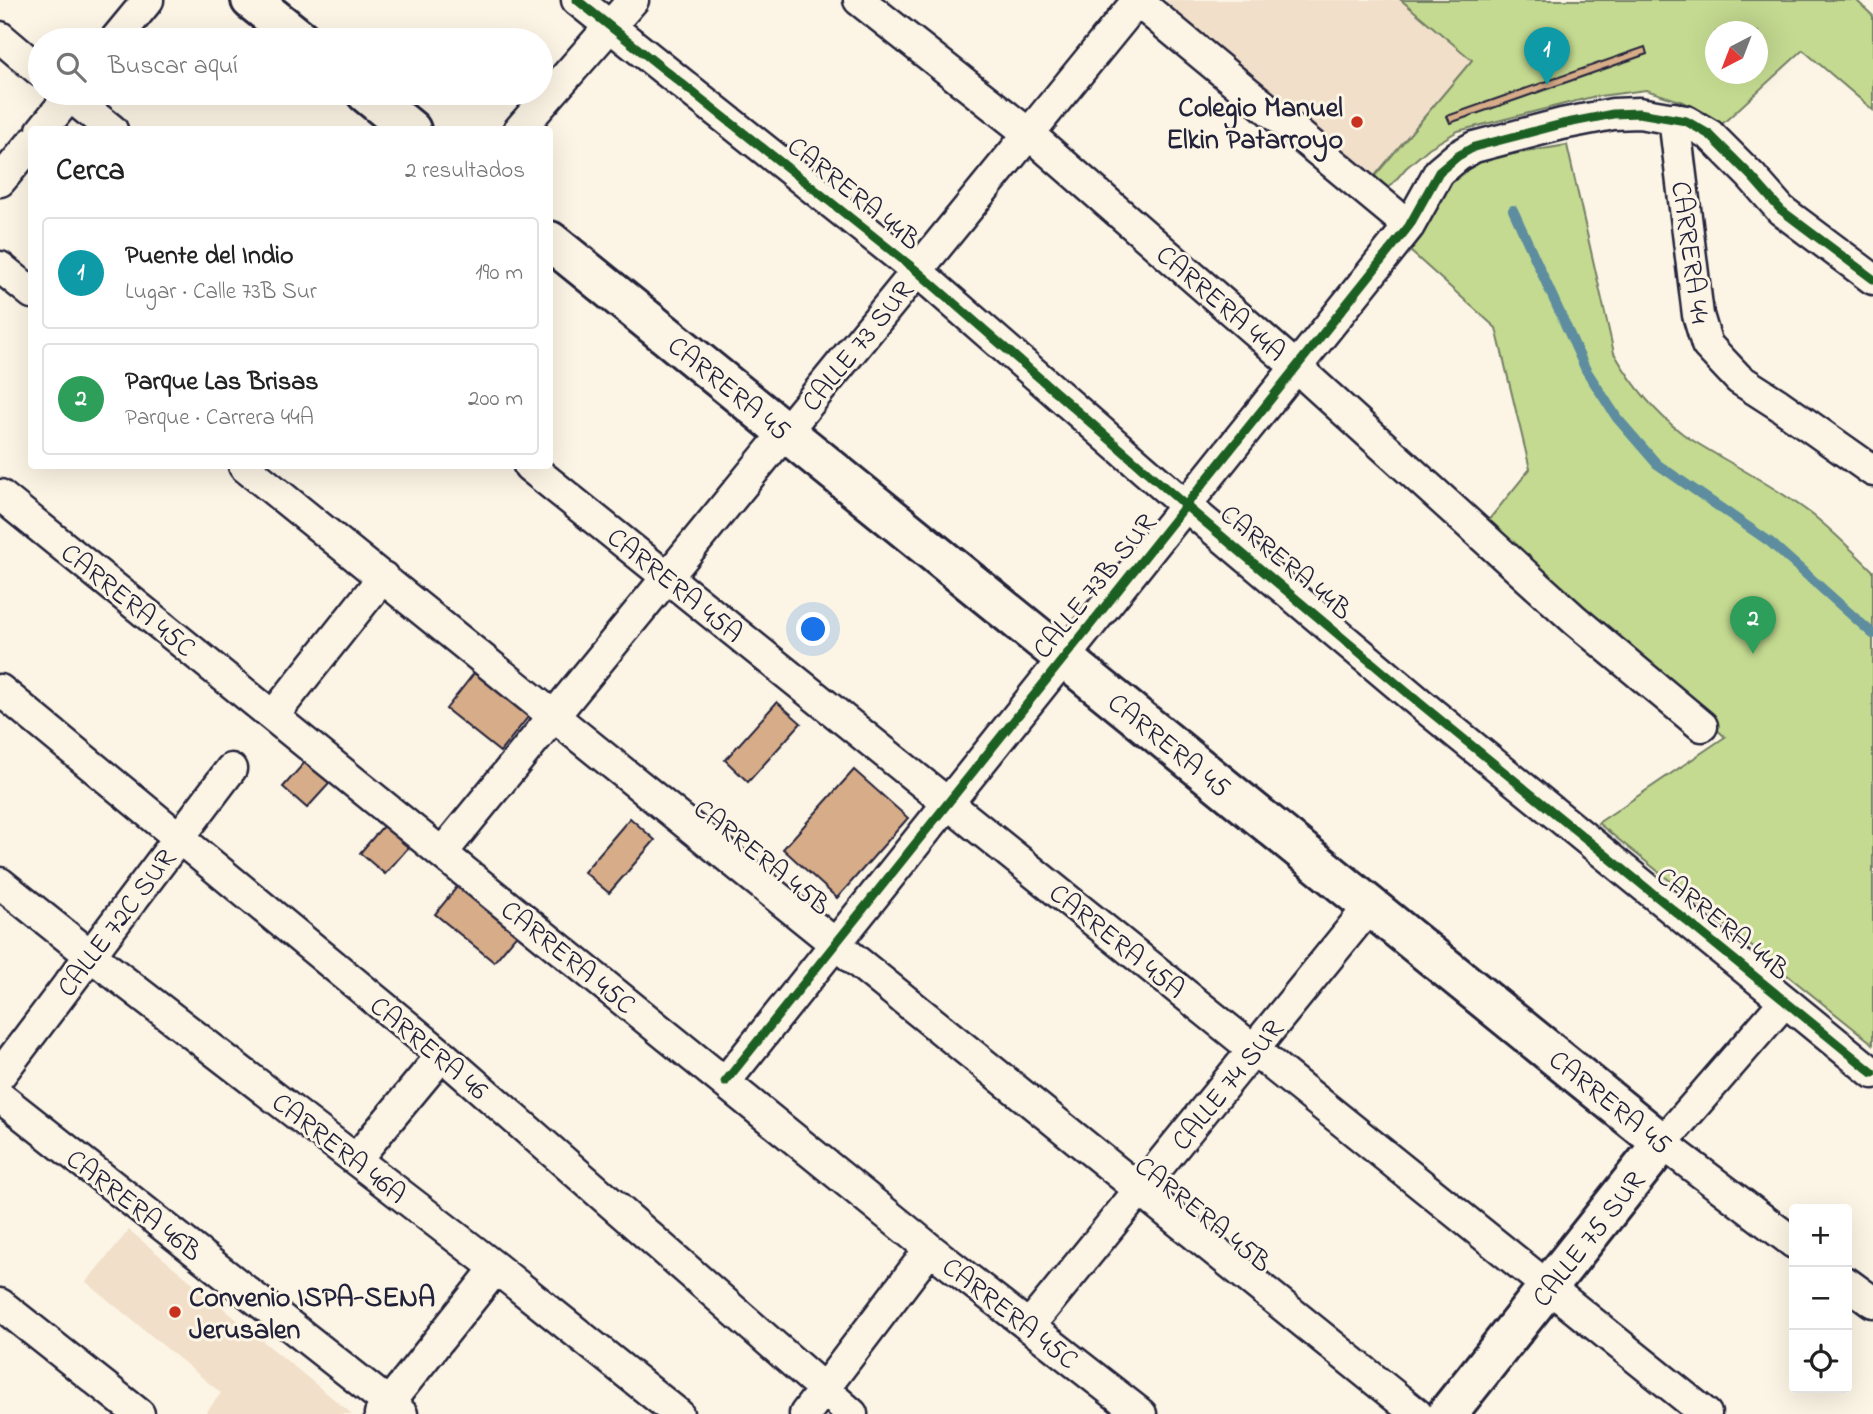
<!DOCTYPE html>
<html lang="es">
<head>
<meta charset="utf-8">
<style>
	:root { --surface:#fff; --page:#f2f2f2; --text:#222; --muted:#767676; --line:#e0e0e0; --accent:#d93025 }
	body { margin:0; font-family:"Indie Flower",sans-serif; background:var(--page); color:var(--text) }
	.controls { position:absolute; right:21px; bottom:21px; display:grid; overflow:hidden; border-radius:7px; box-shadow:0 7px 28px #0002 }
	.controls button { width:63px; height:63px; display:grid; place-items:center; padding:0; border:0; border-bottom:2px solid var(--line); background:var(--surface); color:var(--text); font:35px sans-serif }
	.compass { position:absolute; left:1705px; top:21px; width:63px; height:63px; border-radius:50%; background:var(--surface); box-shadow:0 7px 28px #0002; rotate:222deg }
	.you { position:absolute; left:814px; top:630px; width:24px; height:24px; margin:-18px; border:5px solid #fff; border-radius:50%; background:#1a73e8; box-shadow:0 0 0 10px #1a73e833 }
	.badge { display:grid; place-items:center; width:46px; height:46px; border-radius:50%; background:var(--accent); color:#fff; font-size:23px; font-weight:700 }
	.pin { position:absolute; translate:-50% -58px; filter:drop-shadow(0 2px 4px #0008) }
	.pin::after { content:''; position:absolute; top:37px; width:24px; height:21px; background:inherit; clip-path:polygon(0 0,100% 0,50% 100%) }
	.list { margin:0; padding:0; list-style:none }
	h2 { display:flex; justify-content:space-between; align-items:center; height:91px; margin:0; padding:0 28px; font-size:30px }
	h2 small { font-size:23px; font-weight:400; color:var(--muted) }
	.list li { display:grid; grid-template-columns:46px 1fr auto; gap:21px; align-items:center; box-sizing:border-box; height:112px; margin:0 14px 14px; padding:0 14px; border:2px solid var(--line); border-radius:7px }
	.list b { display:block; font-size:26px; white-space:nowrap }
	.list p { margin:0; font-size:23px; white-space:nowrap; color:var(--muted) }
	.list em { font-size:23px; font-style:normal; color:var(--muted) }
	.icon { flex:none; width:38px; height:38px; fill:none; stroke:currentColor; stroke-width:2; stroke-linecap:round; stroke-linejoin:round }
	.map { position:relative; flex:none; width:1873px; height:1414px; overflow:hidden }
	.search { position:absolute; background:var(--surface); box-shadow:0 7px 28px #0002; left:28px; top:28px; width:525px; height:77px; display:flex; align-items:center; gap:18px; box-sizing:border-box; padding:0 24px; border-radius:38px; color:var(--muted); font-size:26px }
	.panel { position:absolute; background:var(--surface); box-shadow:0 7px 28px #0002; left:28px; top:126px; width:525px; height:343px; border-radius:7px }
	.map>svg:first-child { display:block }
	.built { fill:#f1dfc9 }
	.green { fill:#c4da90; stroke:#737e66; stroke-width:2; fill-rule:evenodd }
	.lines { fill:none; stroke-linecap:round; stroke-linejoin:round }
	.stream { stroke:#5d8d9f; stroke-width:10 }
	.building { fill:#d7ac88; stroke:#22223b; stroke-width:2 }
	.street-casing { stroke:#22223b; stroke-width:35 }
	.secondary-casing { stroke:#22223b; stroke-width:44 }
	.street { stroke:#fcf5e5; stroke-width:30 }
	.secondary { stroke:#fcf5e5; stroke-width:38 }
	.cycleway-casing { stroke:#fcf5e5; stroke-width:13 }
	.cycleway { stroke:#1b5e20; stroke-width:9 }
	.poi-dot { fill:#c8321e; stroke:#fcf5e5; stroke-width:2.5 }
	.labels { text-anchor:middle; stroke-width:6; stroke-linejoin:round; paint-order:stroke }
	.poi-label { font-size:28px; font-weight:bold; fill:#22223b; stroke:#fcf5e5; text-anchor:end }
	.street-label { font-size:28px; fill:#22223b; stroke:#fcf5e5 }
</style>
</head>
<body>
<div class="map">
<svg width="1873" height="1414" viewBox="0 0 1873 1414">
	<rect width="100%" height="100%" fill="#fcf5e5"/>
	<filter id="ink" filterUnits="userSpaceOnUse"><feTurbulence type="fractalNoise" baseFrequency=".0143" numOctaves="2"/><feDisplacementMap in="SourceGraphic" scale="14" xChannelSelector="R" yChannelSelector="G"/><feConvolveMatrix kernelMatrix="1 2 1 2 8 2 1 2 1" color-interpolation-filters="sRGB"/></filter>
	<g filter="url(#ink)">
		<path class="built" d="M1167,0H1401L1472,60L1368,184L1159,9Z
			M129,1230L264,1342L352,1414H205L221,1393L86,1282Z"/>
		<path class="green" d="M1401,0H1856L1873,16V110L1803,50L1720,126L1683,102L1646,90L1592,97L1458,131L1429,148L1406,168L1381,197L1368,184L1472,60ZM1716,32H1758V74H1716Z
			M1567,145L1614,353C1632,384 1654,412 1683,434C1696,443 1710,451 1724,459C1754,476 1787,495 1814,516C1835,533 1854,552 1873,571V1044L1598,823L1725,737L1487,522L1530,469L1496,328L1410,251L1431,207L1448,180L1471,165L1502,156Z"/>
		<g class="lines">
			<path class="stream" d="M1513,210L1586,370L1617,418L1657,464L1770,542L1873,634"/>
		</g>
		<path class="building" d="M1645,47L1647,54L1450,123L1447,116Z
			M475,672L529,716L500,752L446,709Z
			M777,702L801,723L748,782L725,760Z
			M313,753L337,775L307,808L283,787Z
			M854,770L908,818L837,898L783,849Z
			M630,818L655,840L609,893L584,872Z
			M389,819L414,841L385,874L360,853Z
			M461,882L520,931L494,962L435,914Z"/>
		<g class="lines">
			<defs>
				<path id="street" d="M577,0L917,271L1186,506L1422,705L1873,1073
					M859,0L1029,134L1296,367L1575,620L1702,726
					M1136,0L1409,226
					M0,37L40,71
					M115,40L148,0
					M66,93L112,130
					M1674,118L1698,315L1707,345L1739,379L1778,404L1873,471
					M42,130L72,93
					M519,130L633,0
					M0,181L32,143
					M0,267L32,293
					M244,466L1417,1414
					M529,466L1706,1414
					M0,495L930,1249L1141,1414
					M0,690L442,1055L852,1414
					M273,716L383,577
					M442,853L1138,0
					M0,883L90,955L496,1268L678,1414
					M1785,1001L1662,1143L1794,1243
					M0,1075L231,769
					M725,1082L1409,226L1439,172L1458,156L1474,147L1562,124L1613,114L1639,113L1686,121L1710,135L1751,176L1781,210L1873,279
					M0,1097L402,1414
					M356,1159L442,1055
					M1847,1283L1873,1302
					M0,1304L139,1414
					M1029,1326L1370,906
					M380,1414L496,1268
					M805,1414L930,1249"/>
				<path id="secondary" d="M251,0L301,40
					M366,93L411,130
					M550,241L1662,1143L1447,1414"/>
			</defs>
			<use href="#street" class="street-casing"/>
			<use href="#secondary" class="secondary-casing"/>
			<use href="#street" class="street"/>
			<use href="#secondary" class="secondary"/>
			<defs>
				<path id="cycleway" d="M577,0L917,271L1186,506L1422,705L1873,1073
					M725,1082L1409,226L1439,172L1458,156L1474,147L1562,124L1613,114L1639,113L1686,121L1710,135L1751,176L1781,210L1873,279"/>
			</defs>
			<use href="#cycleway" class="cycleway-casing"/>
			<use href="#cycleway" class="cycleway"/>
		</g>
	</g>
	<g class="poi-dot">
		<circle cx="1357" cy="122" r="7"/>
		<circle cx="175" cy="1312" r="7"/>
	</g>
	<g class="labels">
		<g class="poi-label">
			<text x="1343" y="116">Colegio Manuel<tspan x="1343" dy="32">Elkin Patarroyo</tspan></text>
			<text x="189" y="1306" text-anchor="start">Convenio ISPA-SENA<tspan x="189" dy="32">Jerusalen</tspan></text>
		</g>
		<g class="street-label">
			<text transform="translate(855 192) rotate(39)" y="10">CARRERA 44B</text>
			<text transform="translate(1692 252) rotate(82)" y="10">CARRERA 44</text>
			<text transform="translate(1222 302) rotate(41)" y="10">CARRERA 44A</text>
			<text transform="translate(856 345) rotate(-51)" y="10">CALLE 73 SUR</text>
			<text transform="translate(730 387) rotate(39)" y="10">CARRERA 45</text>
			<text transform="translate(1287 561) rotate(40)" y="10">CARRERA 44B</text>
			<text transform="translate(676 584) rotate(39)" y="10">CARRERA 45A</text>
			<text transform="translate(1093 585) rotate(-51)" y="10">CALLE 73B SUR</text>
			<text transform="translate(129 599) rotate(39)" y="10">CARRERA 45C</text>
			<text transform="translate(1170 744) rotate(39)" y="10">CARRERA 45</text>
			<text transform="translate(763 856) rotate(39)" y="10">CARRERA 45B</text>
			<text transform="translate(115 922) rotate(-53)" y="10">CALLE 72C SUR</text>
			<text transform="translate(1724 922) rotate(39)" y="10">CARRERA 44B</text>
			<text transform="translate(1118 940) rotate(39)" y="10">CARRERA 45A</text>
			<text transform="translate(569 956) rotate(39)" y="10">CARRERA 45C</text>
			<text transform="translate(430 1047) rotate(40)" y="10">CARRERA 46</text>
			<text transform="translate(1226 1084) rotate(-51)" y="10">CALLE 74 SUR</text>
			<text transform="translate(1611 1101) rotate(39)" y="10">CARRERA 45</text>
			<text transform="translate(340 1147) rotate(38)" y="10">CARRERA 46A</text>
			<text transform="translate(135 1204) rotate(38)" y="10">CARRERA 46B</text>
			<text transform="translate(1204 1213) rotate(39)" y="10">CARRERA 45B</text>
			<text transform="translate(1587 1238) rotate(-52)" y="10">CALLE 75 SUR</text>
			<text transform="translate(1011 1312) rotate(38)" y="10">CARRERA 45C</text>
		</g>
	</g>
</svg>
<div class="controls">
<button>+</button>
<button>−</button>
<button><svg class="icon" aria-label="locate" viewBox="0 0 24 24"><circle cx="12" cy="12" r="6"/><path d="M12 2v4M12 18v4M2 12h4M18 12h4"/></svg></button>
</div>
<svg class="compass" viewBox="-18 -18 36 36"><path d="M0-13l5 13h-10z" fill="#e53935"/><path d="M0 13l5-13h-10z" fill="#767676"/></svg>
<div class="you"></div>
<div class="pin badge" style="left:1547px;top:85px;background:#0f9aa8">1</div>
<div class="pin badge" style="left:1753px;top:654px;background:#2e9e5b">2</div>
<div class="search"><svg class="icon" aria-label="search" viewBox="0 0 24 24"><circle cx="10" cy="10" r="6"/><path d="M15 15l6 6"/></svg>Buscar aquí</div>
<section class="panel">
<h2>Cerca<small>2 resultados</small></h2>
<ul class="list">
<li><span class="badge" style="background:#0f9aa8">1</span><div><b>Puente del Indio</b><p>Lugar · Calle 73B Sur</p></div><em>190 m</em></li>
<li><span class="badge" style="background:#2e9e5b">2</span><div><b>Parque Las Brisas</b><p>Parque · Carrera 44A</p></div><em>200 m</em></li>
</ul>
</section>
</div>
</body>
</html>
